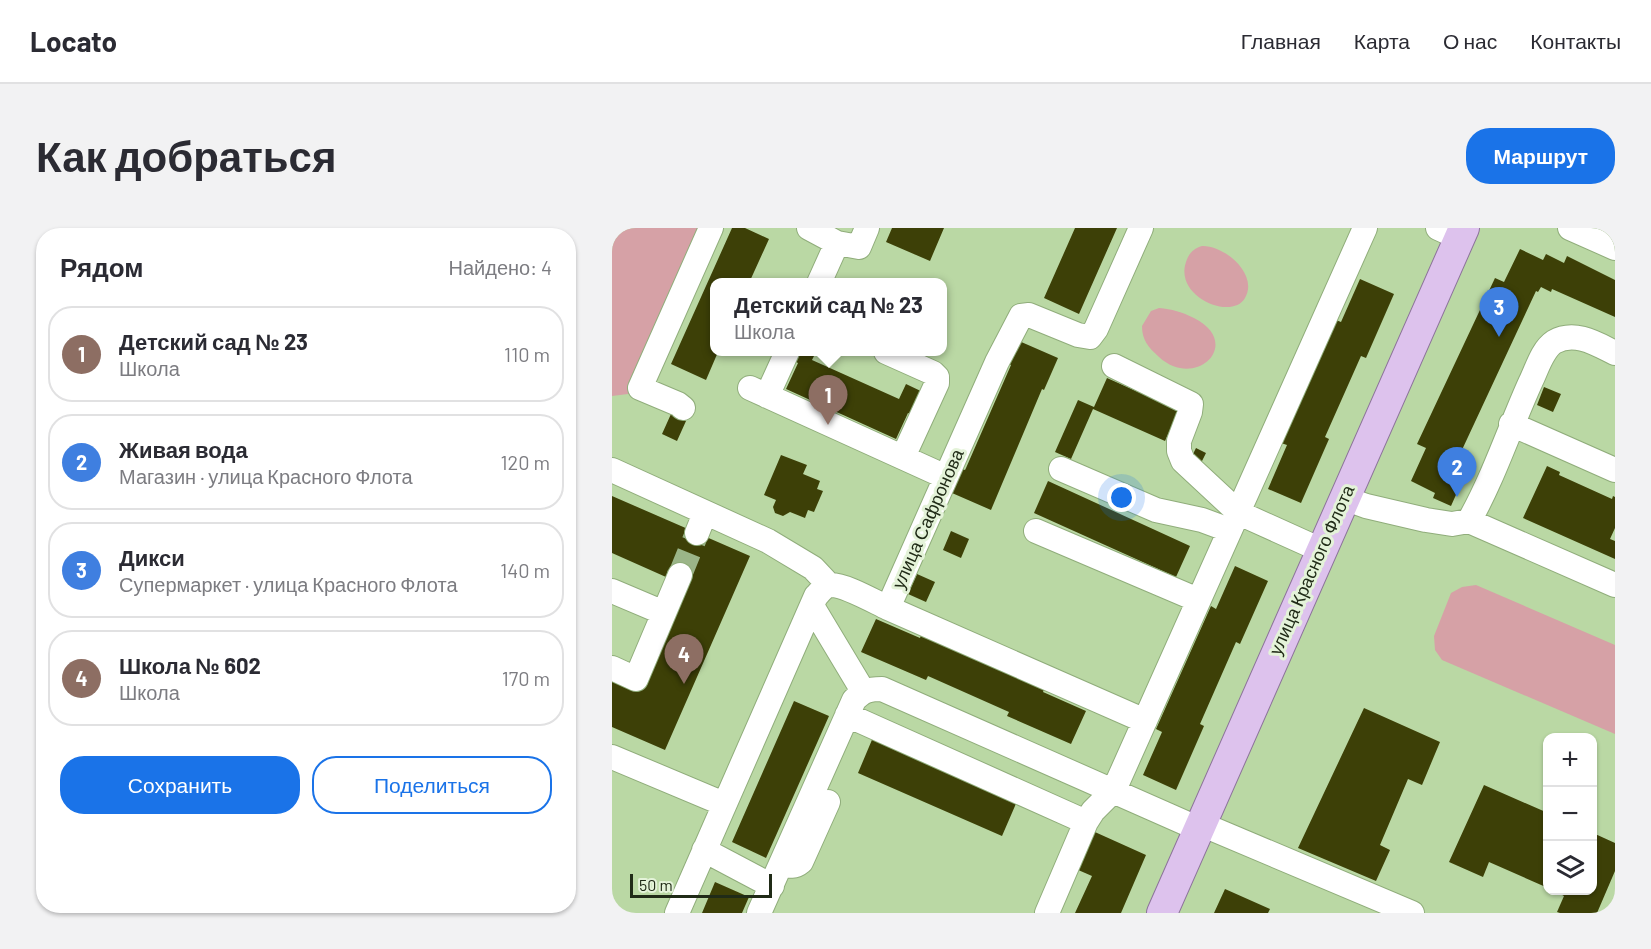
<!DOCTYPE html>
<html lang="ru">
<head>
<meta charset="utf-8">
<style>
	:root { --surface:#fff; --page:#f2f2f3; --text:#2b2b33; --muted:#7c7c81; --line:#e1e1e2; --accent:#1a73e8 }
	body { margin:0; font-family:Barlow,sans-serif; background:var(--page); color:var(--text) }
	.controls { position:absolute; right:18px; bottom:18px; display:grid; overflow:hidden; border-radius:12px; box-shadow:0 2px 4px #0004 }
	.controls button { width:54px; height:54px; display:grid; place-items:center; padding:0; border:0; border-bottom:2px solid var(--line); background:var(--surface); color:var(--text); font:30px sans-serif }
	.scale { position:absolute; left:18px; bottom:15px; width:142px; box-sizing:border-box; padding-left:6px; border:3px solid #202b17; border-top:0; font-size:16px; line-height:21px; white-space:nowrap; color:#202b17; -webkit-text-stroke:4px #e4f3d9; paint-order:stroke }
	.you { position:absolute; left:510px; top:270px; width:21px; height:21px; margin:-15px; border:4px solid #fff; border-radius:50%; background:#1a73e8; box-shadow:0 0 0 9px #1a73e833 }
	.badge { display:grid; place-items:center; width:39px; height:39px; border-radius:50%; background:var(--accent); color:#fff; font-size:20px; font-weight:700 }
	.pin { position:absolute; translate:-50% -50px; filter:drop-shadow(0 2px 3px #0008) }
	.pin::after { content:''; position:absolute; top:32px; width:21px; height:18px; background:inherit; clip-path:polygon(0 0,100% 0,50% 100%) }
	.popup { position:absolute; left:98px; top:50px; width:237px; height:78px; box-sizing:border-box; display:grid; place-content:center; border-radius:12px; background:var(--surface); filter:drop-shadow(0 2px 4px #0005); font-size:20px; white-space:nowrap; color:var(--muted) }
	.popup b { font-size:22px; color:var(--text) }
	.popup::after { content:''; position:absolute; left:50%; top:100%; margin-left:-12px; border:12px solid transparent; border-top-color:var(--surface) }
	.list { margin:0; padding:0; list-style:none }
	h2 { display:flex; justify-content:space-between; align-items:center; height:78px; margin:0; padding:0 24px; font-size:26px }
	h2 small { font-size:20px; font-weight:400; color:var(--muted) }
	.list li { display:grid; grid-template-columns:39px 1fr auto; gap:18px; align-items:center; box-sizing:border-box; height:96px; margin:0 12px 12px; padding:0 12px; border:2px solid var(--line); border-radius:24px }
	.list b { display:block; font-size:22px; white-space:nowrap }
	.list p { margin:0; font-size:20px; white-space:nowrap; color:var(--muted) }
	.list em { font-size:20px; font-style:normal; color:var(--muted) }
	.actions { display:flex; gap:12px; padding:18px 24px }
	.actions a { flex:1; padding:14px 0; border:2px solid var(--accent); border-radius:24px; text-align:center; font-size:21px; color:var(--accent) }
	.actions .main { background:var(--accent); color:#fff }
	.icon { flex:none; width:33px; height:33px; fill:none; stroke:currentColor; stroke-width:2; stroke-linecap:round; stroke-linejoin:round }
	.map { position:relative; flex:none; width:1003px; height:685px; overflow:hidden; border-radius:24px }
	header { display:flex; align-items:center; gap:36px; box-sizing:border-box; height:84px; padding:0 30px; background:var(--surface); border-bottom:2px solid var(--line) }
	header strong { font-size:28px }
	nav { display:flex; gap:33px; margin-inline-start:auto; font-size:21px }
	.intro { display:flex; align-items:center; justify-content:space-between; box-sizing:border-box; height:144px; padding:0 36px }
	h1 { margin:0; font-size:42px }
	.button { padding:15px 27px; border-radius:24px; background:var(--accent); color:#fff; font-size:21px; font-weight:700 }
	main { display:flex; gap:36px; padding:0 36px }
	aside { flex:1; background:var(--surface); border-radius:24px; box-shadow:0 2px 4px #0004 }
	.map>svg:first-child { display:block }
	.green { fill:#d6a1a6 }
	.building { fill:#3d4007 }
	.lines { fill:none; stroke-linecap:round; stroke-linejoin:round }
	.minor-tunnel { stroke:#9bb588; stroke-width:24; stroke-dasharray:24 12; stroke-linecap:butt }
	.minor-casing { stroke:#90ad7b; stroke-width:26 }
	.major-casing { stroke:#8c739a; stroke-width:32 }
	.minor { stroke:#fff; stroke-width:24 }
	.major { stroke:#ddc2ed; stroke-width:30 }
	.labels { text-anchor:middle; stroke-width:6; stroke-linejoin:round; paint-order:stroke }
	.street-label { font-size:18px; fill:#202b17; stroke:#e4f3d9 }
</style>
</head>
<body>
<header>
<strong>Locato</strong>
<nav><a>Главная</a><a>Карта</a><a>О нас</a><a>Контакты</a></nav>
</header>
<div class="intro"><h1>Как добраться</h1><a class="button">Маршрут</a></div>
<main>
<aside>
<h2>Рядом<small>Найдено: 4</small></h2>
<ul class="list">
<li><span class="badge" style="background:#8d6e63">1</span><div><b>Детский сад № 23</b><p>Школа</p></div><em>110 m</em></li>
<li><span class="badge" style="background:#3f7fe0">2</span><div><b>Живая вода</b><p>Магазин · улица Красного Флота</p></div><em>120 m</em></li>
<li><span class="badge" style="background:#3f7fe0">3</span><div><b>Дикси</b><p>Супермаркет · улица Красного Флота</p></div><em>140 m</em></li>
<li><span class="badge" style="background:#8d6e63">4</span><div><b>Школа № 602</b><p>Школа</p></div><em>170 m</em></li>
</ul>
<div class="actions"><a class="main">Сохранить</a><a>Поделиться</a></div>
</aside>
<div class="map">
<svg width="1003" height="685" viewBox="0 0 1003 685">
	<rect width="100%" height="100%" fill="#bad8a4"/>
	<path class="green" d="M0,0H97L24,165L0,168Z
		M590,18C612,17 647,46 633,70C620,93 562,69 574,34C577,25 581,21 590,18Z
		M547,80C560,81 570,84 582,90C632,115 584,163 547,129C536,119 530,112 530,98L539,83Z
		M864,357L1003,417V506L830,432L823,422L822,408L839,365L850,359Z"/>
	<path class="building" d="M120,0H133L157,11L137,55H102V124H106L94,152L59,136Z
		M280,0H332L318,33L274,14Z
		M463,0H505L467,86L432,70Z
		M908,21L931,32L934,26L952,35L955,28L1003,52V89L940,61L939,64L929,59L926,64L924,63L842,239L844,240L841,247L851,251L839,278L821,270L823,265L799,253L814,220L805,216L883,50L892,54Z
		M748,51L782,66L754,130L749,128L713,209L717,211L689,275L656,261L675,217L669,215L724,92L729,94Z
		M407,113L446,130L432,162L430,161L379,282L340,265L350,241L353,242L354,240L399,137L397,136Z
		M182,124H204L200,132L287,171L294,156L315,166L304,188L296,185L284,211L174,161L186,135L178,131Z
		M495,150L567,182L553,213L481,181L459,231L443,224L466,172L482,179Z
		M932,159L949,166L941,184L925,177Z
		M59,186L74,193L65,213L50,206Z
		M584,220L594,225L589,235L579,230Z
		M169,227L195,237L191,246L208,253L205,261L211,263L202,284L196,282L193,290L178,284L171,288L163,285L161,279L164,272L152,267Z
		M935,238L948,244L947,247L1000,271L1001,268L1003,269V300L998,311L1003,313V331L911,290Z
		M436,253L578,318L564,349L422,285Z
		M0,268L138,328L53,522L0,499V449L29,462L77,352L56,342L54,349L0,325Z
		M339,303L357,311L349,330L331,322Z
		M623,338L656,353L628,416L624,414L588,496L592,498L564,562L531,547L550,504L544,501L599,378L604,381Z
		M305,346L323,354L314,374L296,366Z
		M264,391L308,410L310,404L433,459L431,464L474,483L459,516L395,488L397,484L316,448L314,452L249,424Z
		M182,473L217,488L154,630L120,614Z
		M752,480L828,514L810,557L796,551L768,617L778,622L764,653L686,620Z
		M262,507L406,571L390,608L246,545Z
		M872,557L936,585V660L877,634L871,649L837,634Z
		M474,600L534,627L509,685H463L480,648L457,638Z
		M981,605L1003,615V643L985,685H948L945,684L952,668L941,662H981Z
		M103,654L137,669L130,685H90Z
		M613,661L658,681L656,685H602Z"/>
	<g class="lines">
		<path class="minor-tunnel" d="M68,347L85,305"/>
		<defs>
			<path id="minor" d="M197,0L225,15L247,19L255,0
				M826,0L848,10
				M958,0L1003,20
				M207,55L225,15
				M274,124L321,145L325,149V155L291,229
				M502,138L579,176L578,184L567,213V223L571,233L627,285L709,322
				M138,160L334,249
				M155,168L175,124
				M71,180L66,176L28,160L99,0
				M899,196L1003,242
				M449,241L544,282L590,292L617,302
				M0,242L156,313L201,340L217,357
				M732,270L754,278L814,292L840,296L857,293L1003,357
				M857,293C882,249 898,199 919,153C925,141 930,122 942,114C963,102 985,116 1003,125
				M424,303L586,372
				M85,305L93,285
				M0,363L52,385
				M200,378L251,463
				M276,380L533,493
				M0,440L24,451L68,347
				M235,487L474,594
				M0,529L112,576
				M589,596L800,685
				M92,622L160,658
				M170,634C178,638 182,640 189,634L216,574
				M65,685L204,368C208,364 212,358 218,357C232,356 263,374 276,380L385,134L409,88L417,87L466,107L478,109L484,101L529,0
				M147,685L242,472C251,463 256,461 270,461L587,601
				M435,685L474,594L481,583L502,562L753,0"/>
			<path id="major" d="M550,685L852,0"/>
		</defs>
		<use href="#minor" class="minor-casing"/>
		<use href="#major" class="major-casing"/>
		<use href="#minor" class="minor"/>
		<use href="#major" class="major"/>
	</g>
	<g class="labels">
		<g class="street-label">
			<text transform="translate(316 291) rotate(-66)" y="6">улица Сафронова</text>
			<text transform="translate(700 342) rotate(-66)" y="6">улица Красного Флота</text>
		</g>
	</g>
</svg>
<div class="controls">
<button>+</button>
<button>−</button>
<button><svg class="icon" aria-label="layers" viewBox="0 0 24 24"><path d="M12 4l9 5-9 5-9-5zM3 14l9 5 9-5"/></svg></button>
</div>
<div class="scale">50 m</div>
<div class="you"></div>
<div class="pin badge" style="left:216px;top:197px;background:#8d6e63">1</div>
<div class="popup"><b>Детский сад № 23</b>Школа</div>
<div class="pin badge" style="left:845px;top:269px;background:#3f7fe0">2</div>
<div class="pin badge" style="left:887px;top:109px;background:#3f7fe0">3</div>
<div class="pin badge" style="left:72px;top:456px;background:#8d6e63">4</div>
</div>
</main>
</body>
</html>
